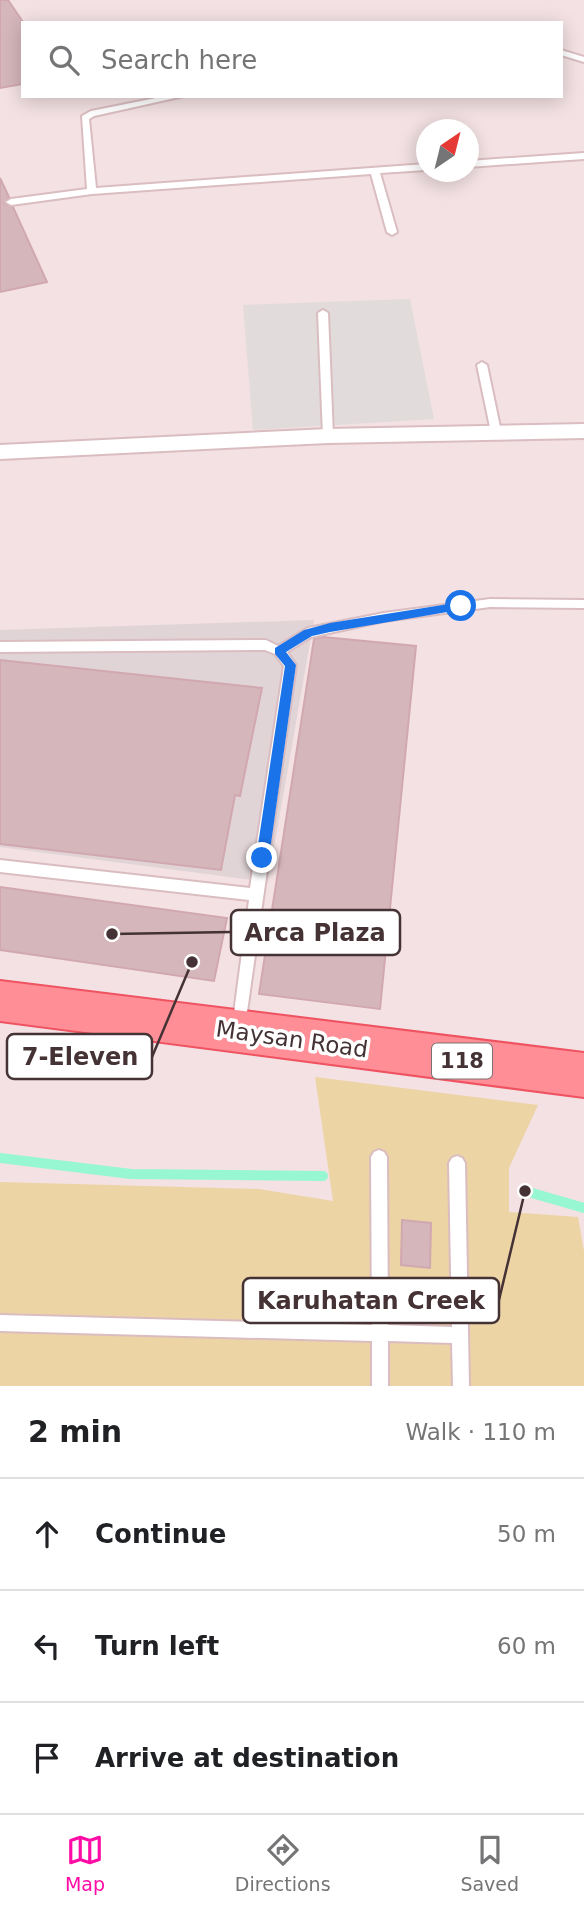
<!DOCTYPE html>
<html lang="en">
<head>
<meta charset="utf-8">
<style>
	:root { --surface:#fff; --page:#f6f6f6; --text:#202124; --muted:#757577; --line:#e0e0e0; --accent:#ff0ca7 }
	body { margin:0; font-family:"DejaVu Sans",sans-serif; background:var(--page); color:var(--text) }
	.compass { position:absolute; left:416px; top:119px; width:63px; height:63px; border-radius:50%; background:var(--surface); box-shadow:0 4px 18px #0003; rotate:35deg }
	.stop { position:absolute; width:21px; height:21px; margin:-16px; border:5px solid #1a73e8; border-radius:50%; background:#fff }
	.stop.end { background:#1a73e8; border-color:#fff; box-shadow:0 2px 7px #0008 }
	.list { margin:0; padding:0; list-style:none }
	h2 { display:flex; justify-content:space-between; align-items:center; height:91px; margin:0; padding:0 28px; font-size:30px }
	h2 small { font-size:23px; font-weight:400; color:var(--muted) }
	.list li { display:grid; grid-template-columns:46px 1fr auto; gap:21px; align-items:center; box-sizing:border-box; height:112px; padding:0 28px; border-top:2px solid var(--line) }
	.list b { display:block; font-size:26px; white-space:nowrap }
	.list em { font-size:23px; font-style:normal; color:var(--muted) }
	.icon { flex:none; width:38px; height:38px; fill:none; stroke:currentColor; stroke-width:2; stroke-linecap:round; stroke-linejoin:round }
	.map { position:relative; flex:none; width:584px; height:1386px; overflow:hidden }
	.search { position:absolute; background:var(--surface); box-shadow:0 4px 18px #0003; left:21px; right:21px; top:21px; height:77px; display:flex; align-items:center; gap:18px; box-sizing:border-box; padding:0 24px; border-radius:0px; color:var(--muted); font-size:26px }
	.sheet { height:427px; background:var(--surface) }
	nav { display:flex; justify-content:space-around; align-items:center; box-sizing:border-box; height:98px; border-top:2px solid var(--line); background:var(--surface); font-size:19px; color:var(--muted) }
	nav a { display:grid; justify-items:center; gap:4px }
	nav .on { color:var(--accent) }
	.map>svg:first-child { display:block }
	.industrial { fill:#e1d4d7 }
	.green { fill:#ecd4a5 }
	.parking { fill:#e2dbdc }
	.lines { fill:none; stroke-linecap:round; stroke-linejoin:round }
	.stream { stroke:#96f7d2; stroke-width:10 }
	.building { fill:#d4b6bb; stroke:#d1a8b0; stroke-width:2 }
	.lane-casing { stroke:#dabdc1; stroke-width:4 }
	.street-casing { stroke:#dabdc1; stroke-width:4 }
	.primary-casing { stroke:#ef5361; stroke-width:4 }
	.lane { fill:#fff; fill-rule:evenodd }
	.street { fill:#fff; fill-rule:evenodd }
	.primary { fill:#ff8e96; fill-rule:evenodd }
	.route { fill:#1a73e8 }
	.labels { text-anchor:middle; stroke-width:7; stroke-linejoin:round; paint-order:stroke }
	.shield { fill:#fff; stroke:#7c7072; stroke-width:2 }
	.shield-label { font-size:21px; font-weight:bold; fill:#443235 }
	.street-label { font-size:23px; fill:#443235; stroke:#fff }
	.leader { fill:none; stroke:#443235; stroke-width:2.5 }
	.callout-dot { fill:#443235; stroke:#fff; stroke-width:2.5 }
	.callout { fill:#fff; stroke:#443235; stroke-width:2.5 }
	.callout-label { font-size:24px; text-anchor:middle; font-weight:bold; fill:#443235 }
</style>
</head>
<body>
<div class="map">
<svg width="584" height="1386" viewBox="0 0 584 1386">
	<rect width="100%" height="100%" fill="#f3e1e3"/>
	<path class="industrial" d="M314,620L268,882L0,847V630Z"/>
	<path class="green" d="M315,1077L538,1105L509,1168V1212L578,1217L584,1251V1386H0V1182L259,1189L333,1201Z"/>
	<path class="parking" d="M410,299L434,419L253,430L243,305Z"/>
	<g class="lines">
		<path class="stream" d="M0,1158L131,1174L323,1176
			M525,1191L584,1208"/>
	</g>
	<path class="building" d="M0,0H8L23,22V84L0,88Z
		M0,178L9,197L4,203L13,207L47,282L0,292Z
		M323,637L416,646L380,1009L259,994L314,639Z
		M0,660L262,688L240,796L235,795L221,870L0,844Z
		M0,887L227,918L214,981L0,950Z
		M402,1220L431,1223L430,1268L401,1265Z"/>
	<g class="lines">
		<defs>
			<path id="lane" d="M561,50L584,57V62L561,55Z
				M166,96H184L94,116L89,119L96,188L426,164V170L380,173L397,232L392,235L387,232L371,174L92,194L11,205L6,202L11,199L87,189L82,116L91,111Z
				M584,153V159L468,167V161Z
				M323,310L328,313L333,436L328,440L323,436L318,313Z
				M482,362L487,365L501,432L496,436L491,432L477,365Z
				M490,599L584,600V608L490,607L384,621L311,637L287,652L296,665L244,1033L239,1035L234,1033L232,1028L249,900L0,872V860L250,888L284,666L275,654L265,650L0,652V642L266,640L278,646L308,628L384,613Z
				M379,1150L384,1152L387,1157L388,1325L452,1327L449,1163L452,1158L457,1156L462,1158L465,1163L469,1386H453L452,1343L388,1341V1386H372V1341L0,1331V1315L372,1325L371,1157L374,1152Z"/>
			<path id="street" d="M584,424V438L328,443L0,459V445L328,429Z"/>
			<path id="primary" d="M0,981L584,1053V1097L0,1021Z"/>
		</defs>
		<use href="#lane" class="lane-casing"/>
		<use href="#street" class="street-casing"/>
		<use href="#primary" class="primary-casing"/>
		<use href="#lane" class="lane"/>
		<use href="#street" class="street"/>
		<use href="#primary" class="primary"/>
	</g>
	<path class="route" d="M461,602L465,603V609L330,632L312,636L286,652L296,665L269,858L267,862H258L256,858L285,666L275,654V648L304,630L330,623Z"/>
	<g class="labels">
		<rect class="shield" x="432" y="1043.5" width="60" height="35" rx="5"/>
		<g class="shield-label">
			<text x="462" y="1068">118</text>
		</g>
		<g class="street-label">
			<text transform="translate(292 1039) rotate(8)" y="8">Maysan Road</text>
		</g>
	</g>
	<path class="leader" d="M112 934L231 932M192 962L152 1057M525 1191L499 1300"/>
	<g class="callout-dot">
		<circle cx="112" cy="934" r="7"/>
		<circle cx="192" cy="962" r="7"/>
		<circle cx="525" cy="1191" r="7"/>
	</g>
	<g class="callout">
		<rect x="231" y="910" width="169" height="45" rx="7"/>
		<rect x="7" y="1034" width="145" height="45" rx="7"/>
		<rect x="243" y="1278" width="256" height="45" rx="7"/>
	</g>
	<g class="callout-label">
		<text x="315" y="941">Arca Plaza</text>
		<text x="80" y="1065">7-Eleven</text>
		<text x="371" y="1309">Karuhatan Creek</text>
	</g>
</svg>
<svg class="compass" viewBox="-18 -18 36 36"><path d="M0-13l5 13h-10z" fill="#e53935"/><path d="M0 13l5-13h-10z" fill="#757577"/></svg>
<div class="stop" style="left:461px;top:606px"></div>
<div class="stop end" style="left:262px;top:858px"></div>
<div class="search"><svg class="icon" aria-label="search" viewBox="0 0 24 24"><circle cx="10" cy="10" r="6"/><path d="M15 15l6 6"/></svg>Search here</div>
</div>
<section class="sheet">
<h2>2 min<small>Walk · 110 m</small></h2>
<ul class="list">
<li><svg class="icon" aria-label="ahead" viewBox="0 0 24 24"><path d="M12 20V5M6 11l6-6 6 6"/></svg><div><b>Continue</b></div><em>50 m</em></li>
<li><svg class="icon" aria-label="left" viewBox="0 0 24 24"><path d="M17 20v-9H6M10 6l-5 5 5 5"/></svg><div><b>Turn left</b></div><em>60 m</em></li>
<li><svg class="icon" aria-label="arrive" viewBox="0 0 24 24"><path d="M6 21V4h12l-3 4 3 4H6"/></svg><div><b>Arrive at destination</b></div></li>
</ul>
</section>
<nav>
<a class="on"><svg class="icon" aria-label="map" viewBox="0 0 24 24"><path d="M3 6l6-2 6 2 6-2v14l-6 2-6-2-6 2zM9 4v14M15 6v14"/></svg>Map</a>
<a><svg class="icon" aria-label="directions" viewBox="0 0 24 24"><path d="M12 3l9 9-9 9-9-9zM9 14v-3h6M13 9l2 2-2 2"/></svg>Directions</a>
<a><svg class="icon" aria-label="saved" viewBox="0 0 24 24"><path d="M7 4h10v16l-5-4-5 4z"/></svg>Saved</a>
</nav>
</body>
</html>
